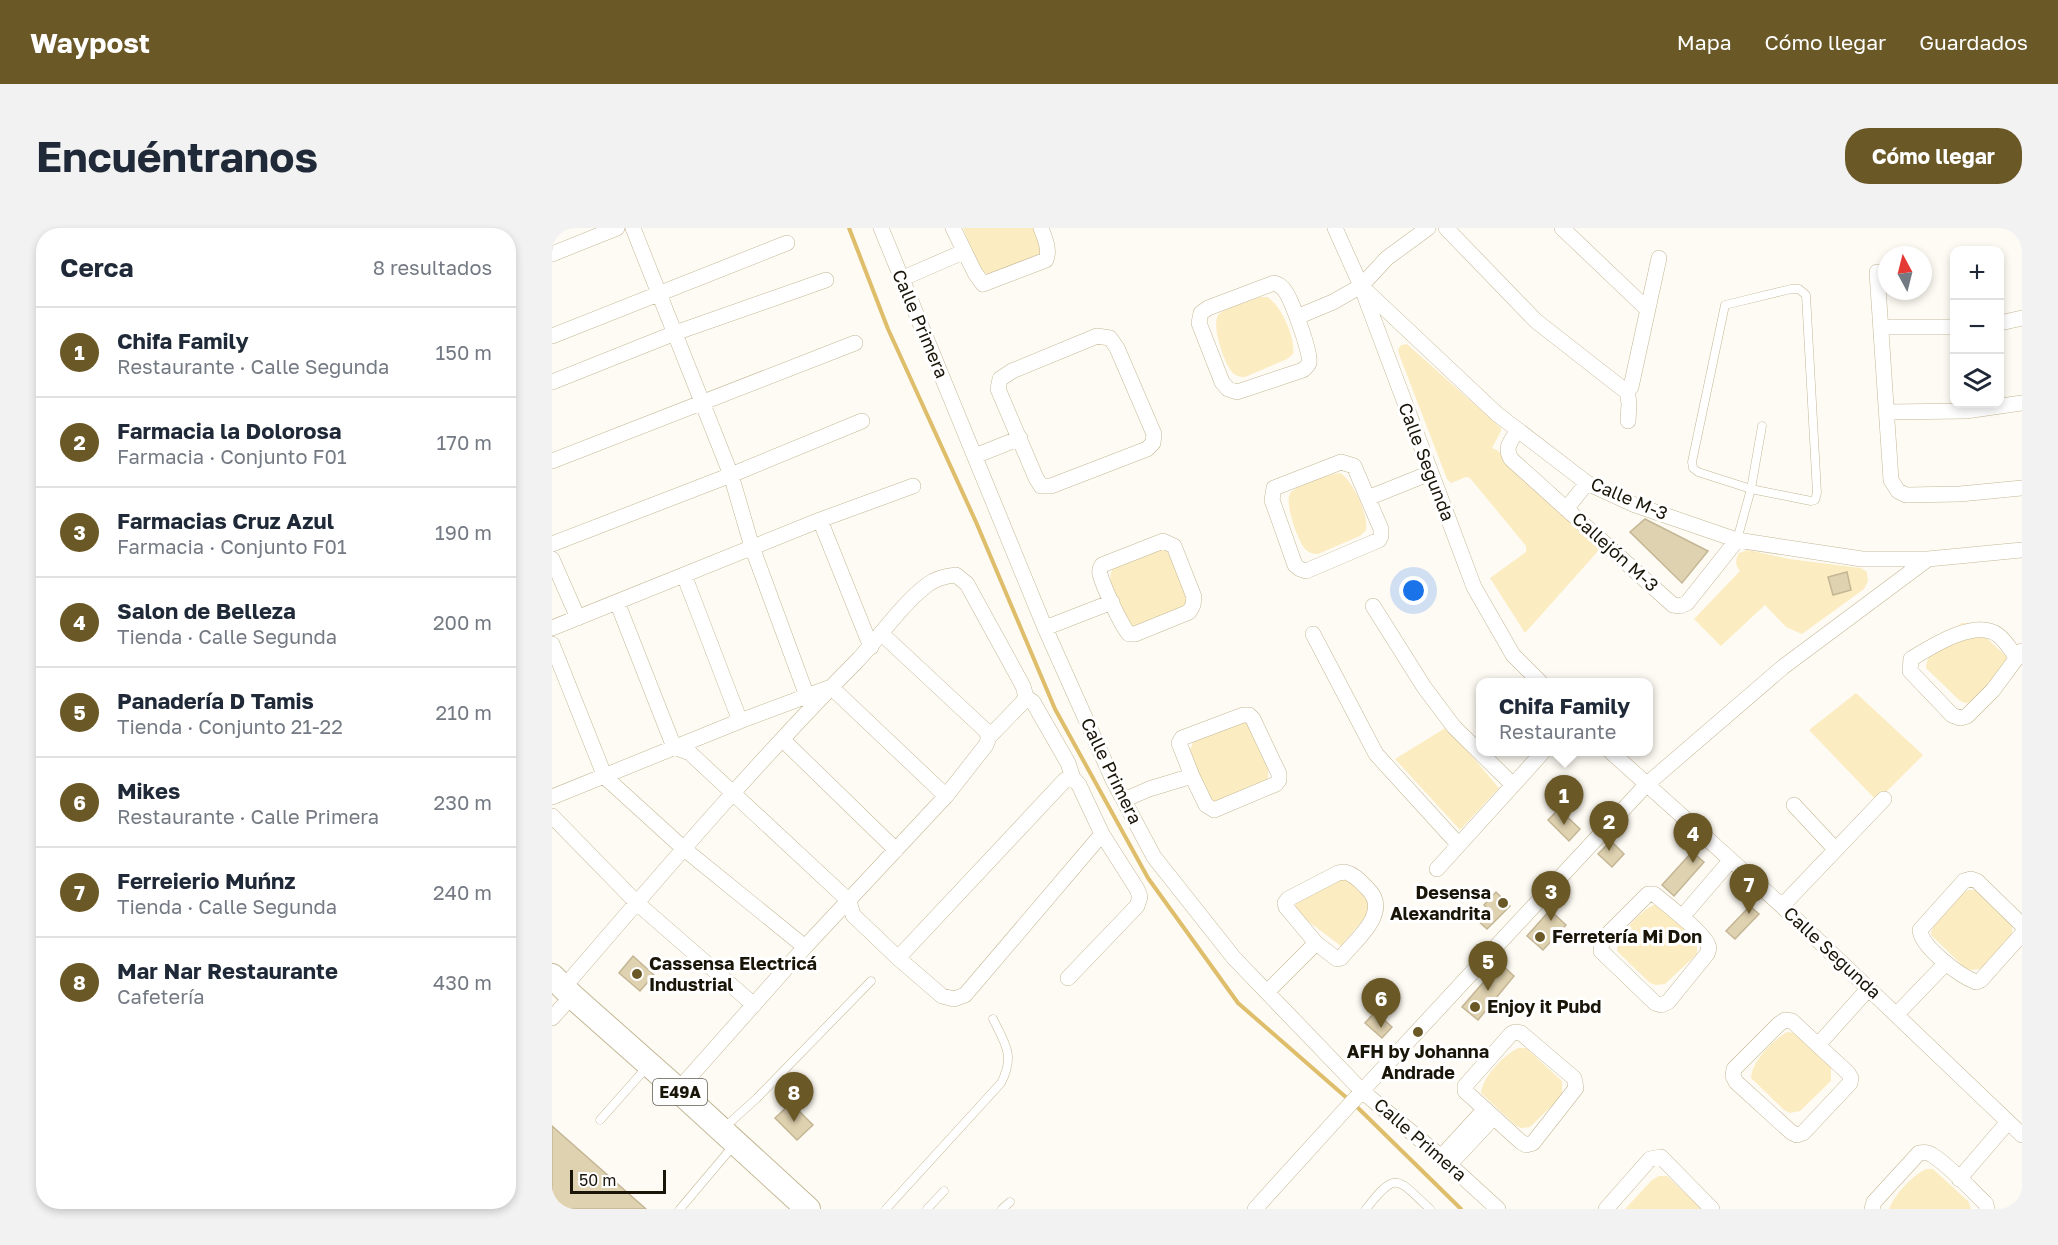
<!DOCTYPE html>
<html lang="es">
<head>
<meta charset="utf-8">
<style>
	:root { --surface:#fff; --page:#f2f2f3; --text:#1f2937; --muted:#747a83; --line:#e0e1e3; --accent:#6a5826 }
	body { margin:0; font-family:"Golos Text",sans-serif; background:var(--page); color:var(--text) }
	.controls { position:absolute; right:18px; top:18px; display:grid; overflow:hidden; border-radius:12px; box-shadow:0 3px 9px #0003 }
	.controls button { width:54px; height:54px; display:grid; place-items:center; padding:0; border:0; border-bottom:2px solid var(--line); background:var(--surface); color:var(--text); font:30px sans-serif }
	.compass { position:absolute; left:1326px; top:18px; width:54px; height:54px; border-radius:50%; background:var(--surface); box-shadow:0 3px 9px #0003; rotate:353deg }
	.scale { position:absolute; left:18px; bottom:15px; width:96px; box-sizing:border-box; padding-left:6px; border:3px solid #1a1509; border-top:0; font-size:16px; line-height:21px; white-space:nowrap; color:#1a1509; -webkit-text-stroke:4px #fff; paint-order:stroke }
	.you { position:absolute; left:862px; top:363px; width:21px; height:21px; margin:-15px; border:4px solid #fff; border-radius:50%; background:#1a73e8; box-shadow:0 0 0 9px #1a73e833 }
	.badge { display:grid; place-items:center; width:39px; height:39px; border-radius:50%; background:var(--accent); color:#fff; font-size:20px; font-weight:700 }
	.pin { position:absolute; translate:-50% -50px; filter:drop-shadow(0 2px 3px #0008) }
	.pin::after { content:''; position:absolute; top:32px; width:21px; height:18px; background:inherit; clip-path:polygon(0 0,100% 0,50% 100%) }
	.popup { position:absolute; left:924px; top:450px; width:177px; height:78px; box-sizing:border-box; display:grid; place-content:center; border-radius:12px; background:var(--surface); filter:drop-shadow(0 2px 4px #0005); font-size:20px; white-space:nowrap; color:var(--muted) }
	.popup b { font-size:22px; color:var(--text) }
	.popup::after { content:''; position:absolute; left:50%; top:100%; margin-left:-12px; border:12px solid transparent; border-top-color:var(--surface) }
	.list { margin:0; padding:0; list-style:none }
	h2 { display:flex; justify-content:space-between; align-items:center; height:78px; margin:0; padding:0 24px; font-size:26px }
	h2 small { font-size:20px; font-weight:400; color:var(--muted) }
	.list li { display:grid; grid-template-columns:39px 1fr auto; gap:18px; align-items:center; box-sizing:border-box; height:90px; padding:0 24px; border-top:2px solid var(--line) }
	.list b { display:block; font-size:22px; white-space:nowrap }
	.list p { margin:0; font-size:20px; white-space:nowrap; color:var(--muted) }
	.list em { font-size:20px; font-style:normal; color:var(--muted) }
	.icon { flex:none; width:33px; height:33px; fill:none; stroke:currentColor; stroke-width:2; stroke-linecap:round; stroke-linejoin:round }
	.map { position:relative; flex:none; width:1470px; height:981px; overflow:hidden; border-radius:24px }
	header { display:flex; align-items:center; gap:36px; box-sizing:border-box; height:84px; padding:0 30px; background:var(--accent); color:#fff }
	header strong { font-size:28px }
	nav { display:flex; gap:33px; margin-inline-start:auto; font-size:21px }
	.intro { display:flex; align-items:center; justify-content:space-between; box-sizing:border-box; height:144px; padding:0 36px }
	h1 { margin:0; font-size:42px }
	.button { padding:15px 27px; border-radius:24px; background:var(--accent); color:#fff; font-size:21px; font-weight:700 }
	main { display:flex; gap:36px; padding:0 36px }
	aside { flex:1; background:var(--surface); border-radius:24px; box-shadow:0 3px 9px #0003 }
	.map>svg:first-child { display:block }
	.green { fill:#fcecc2 }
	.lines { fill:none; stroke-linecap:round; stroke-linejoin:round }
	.stream { stroke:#debe6b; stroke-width:4 }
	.building { fill:#dfd2b0; stroke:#c4b695; stroke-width:1.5 }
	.lane-casing { stroke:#c4b795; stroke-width:9 }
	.street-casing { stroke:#c4b795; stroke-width:16 }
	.primary-casing { stroke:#c4b795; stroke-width:26 }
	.lane { stroke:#fff; stroke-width:8 }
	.street { stroke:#fff; stroke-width:15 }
	.primary { stroke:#fff; stroke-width:24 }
	.poi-dot { fill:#6a5826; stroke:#fff; stroke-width:2 }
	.labels { text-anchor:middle; stroke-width:6; stroke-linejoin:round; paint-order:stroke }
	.shield { fill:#fff; stroke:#5f5b53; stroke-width:1.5 }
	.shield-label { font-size:16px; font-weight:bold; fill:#1a1509 }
	.street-label { font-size:18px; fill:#1a1509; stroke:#fff }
	.poi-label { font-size:18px; font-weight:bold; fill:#1a1509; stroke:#fff; text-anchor:start }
</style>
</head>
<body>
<header>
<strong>Waypost</strong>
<nav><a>Mapa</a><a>Cómo llegar</a><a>Guardados</a></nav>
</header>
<div class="intro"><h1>Encuéntranos</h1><a class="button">Cómo llegar</a></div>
<main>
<aside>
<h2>Cerca<small>8 resultados</small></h2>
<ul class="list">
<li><span class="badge">1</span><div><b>Chifa Family</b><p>Restaurante · Calle Segunda</p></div><em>150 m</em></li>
<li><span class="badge">2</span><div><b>Farmacia la Dolorosa</b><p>Farmacia · Conjunto F01</p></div><em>170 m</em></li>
<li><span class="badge">3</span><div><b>Farmacias Cruz Azul</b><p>Farmacia · Conjunto F01</p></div><em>190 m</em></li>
<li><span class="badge">4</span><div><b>Salon de Belleza</b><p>Tienda · Calle Segunda</p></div><em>200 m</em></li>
<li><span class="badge">5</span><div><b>Panadería D Tamis</b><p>Tienda · Conjunto 21-22</p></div><em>210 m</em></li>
<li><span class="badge">6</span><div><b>Mikes</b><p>Restaurante · Calle Primera</p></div><em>230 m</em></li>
<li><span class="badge">7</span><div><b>Ferreierio Muńnz</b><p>Tienda · Calle Segunda</p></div><em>240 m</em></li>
<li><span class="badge">8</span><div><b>Mar Nar Restaurante</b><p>Cafetería</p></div><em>430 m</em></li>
</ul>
</aside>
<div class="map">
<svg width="1470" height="981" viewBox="0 0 1470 981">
	<rect width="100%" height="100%" fill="#fefbf4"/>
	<path class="green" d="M411,0H484L489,24L484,29L437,47L427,41Z
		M707,69H715C729,76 744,111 741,126L735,131L693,149C688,149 683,148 680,144C672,135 658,95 667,86C675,79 697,74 707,69Z
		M855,116L949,200V203L940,220L945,222L1047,318V322L973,405L938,350L974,324V318L918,250L914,249L899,255L895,251L848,129L846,122L849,117Z
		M788,245C801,252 817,288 814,302L808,308L766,326C761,326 757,325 753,321C746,313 731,273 739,264C746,257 778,246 788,245Z
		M610,320L616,324L636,365L635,377L588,401L577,399C569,381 552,358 561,339Z
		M1196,322L1237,331L1309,340L1315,344L1316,353L1312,361L1250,406L1234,399L1213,377L1169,418L1142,391L1188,343C1183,337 1183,332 1187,325Z
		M1410,395H1418L1454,428L1455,434L1423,474L1413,475L1407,472L1374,440C1375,423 1396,403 1410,395Z
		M1304,465L1371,527L1325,573L1257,502Z
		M691,494L697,497L716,539V551L711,556L664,574L654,569L638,522L642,512Z
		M895,499L947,560L908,602L843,531Z
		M793,647L815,665L820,681L789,718L745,685L743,673Z
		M1416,662H1424L1460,695V711L1428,741L1419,742L1413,740L1379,707C1381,690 1402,670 1416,662Z
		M1101,677H1109L1145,710V726L1113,756L1104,757L1098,755L1065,723C1066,706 1087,685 1101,677Z
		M1235,804L1243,805L1279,837V853L1248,883L1238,885L1232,882L1199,850C1200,833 1221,812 1235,804Z
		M966,820H974L1010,853V868L978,899L969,900L963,897L929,865C931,848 951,828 966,820Z
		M1374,941H1381L1417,974L1419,981H1337C1343,966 1360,948 1374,941Z
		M1107,948H1115L1150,981H1073L1100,952Z"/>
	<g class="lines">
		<path class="stream" d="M297,0L336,101L424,294L503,481L596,650L686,775L796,871
			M802,876L909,981"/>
	</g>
	<path class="building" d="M1093,291L1156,323L1130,355L1078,304Z
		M1295,344L1299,362L1281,367L1276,349Z
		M1007,581L1028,601L1017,613L996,592Z
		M1059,613L1072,626L1060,639L1046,626Z
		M1140,624L1152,634L1122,668L1110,657Z
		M944,664L958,678L935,701L925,692L936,681L932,677Z
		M1198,678L1207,686L1183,711L1174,703Z
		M998,682L1014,697L991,722L975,708Z
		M81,728L102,747L88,763L67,745Z
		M948,735L962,748L926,792L910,779Z
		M823,784L840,799L830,810L813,795Z
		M239,875L261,897L245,912L223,890Z
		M0,898L94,981H0Z"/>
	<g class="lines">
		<defs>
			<path id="lane" d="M1239,61H1247L1254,67L1265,265L1263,272L1259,273L1199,261L1146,244L1141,240L1140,234L1173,77Z
				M1185,312L1199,261L1210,198
				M48,892L95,839
				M173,899L205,870L319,753
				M128,981L182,917
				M334,981L449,855C463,828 454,817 441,791
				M375,981L392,963
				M450,981L458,974
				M814,981C845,941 845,951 878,981"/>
			<path id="street" d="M81,0L179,247L200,319L259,479
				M329,0L493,400L561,552L602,629L682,730L810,863L889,929L946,981
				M401,0L423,45L431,56L494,32C498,21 493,11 489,0
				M783,0L809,58L922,359L961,427L988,454
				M894,0L984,93L1071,161H1075
				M1010,0L1095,81
				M0,26L65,0
				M1325,44L1339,252L1346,263L1354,267L1408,266L1470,260
				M349,51L411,24
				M722,55C727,57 730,58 733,63C739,71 760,126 757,135C756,138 753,140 751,142L685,164L676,161L670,154L647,95L649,85L656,80Z
				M809,58L945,186L1035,255L1083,277L1185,312L1310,331H1376L1470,322
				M745,89L781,74L809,58L835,30L876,0
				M1448,95L1470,90
				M1329,99H1402
				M0,108L235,15
				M545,108L558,110L565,120L602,206L601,215L595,221L499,258H489L484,250L446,161L448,151L460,143Z
				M0,154L123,105L274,52
				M1335,184L1414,183L1470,175
				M1076,193L1077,176L1075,161L1079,159L1107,30
				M966,202C959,213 952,219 959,231L1121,377L1128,378L1135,375L1185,312
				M423,228L468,210
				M0,233L303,115
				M789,234L802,238L829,301V308L827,312L754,343L748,341L743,337L720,272L722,260Z
				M816,270L878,245
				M1014,281L1035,255
				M268,292L319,419
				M611,313L622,318L642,369L641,377L637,384L583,406H577C569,397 551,358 548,346C547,341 548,341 550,337Z
				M0,316L179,247L310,193
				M0,331L26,390
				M132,347L188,493
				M65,374L122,519L138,525L297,673L301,687L346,730L390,768L402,771L413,767L550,606
				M821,378L872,459L902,499L960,556
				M0,400L268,292L361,258
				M493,400L560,374
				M330,406L433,502L437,509
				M761,406L824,526L906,616
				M0,416L53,549L131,620L253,719
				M1464,429C1459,422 1453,412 1446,407C1423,390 1379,419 1359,431L1358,443L1400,487L1408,490L1415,488L1441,462L1470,423
				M474,469L481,474L516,535L521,550L527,557L550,606L585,661L588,669L585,678L516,750
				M691,487H697L701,491L727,546V552L724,556L662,582L654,577L640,548L627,515L630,510Z
				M231,512L344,622
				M1059,524L1230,678L1470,907
				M0,569L188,493L279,459L394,568
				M572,572L597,561L640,548
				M1242,577L1283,621
				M0,588L85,675L202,777
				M885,641L991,524
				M793,644C802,646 808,653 815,660C840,684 805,710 789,730L785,731L764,715L734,679L733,675L736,671L786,645Z
				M1096,666H1102C1113,675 1153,706 1156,717C1158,721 1156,722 1155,726L1116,774L1109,777L1103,775L1049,723L1050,712Z
				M1230,678L1332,571
				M1130,689L1178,633
				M1470,697L1425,653L1419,651L1412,653L1368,702C1369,719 1408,748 1424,754L1429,752L1470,706
				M346,730L513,552L521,550
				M12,759C107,649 201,538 304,434C328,409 348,378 375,357C384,350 393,348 404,347L415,356L471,458L474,469L470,475L437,509L434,517L394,568L253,719L126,862
				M715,764L764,715
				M1344,787L1394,735
				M0,790L20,768
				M1233,792L1240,793L1296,845L1299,850L1298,855L1251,905L1245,907L1239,904L1184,854L1181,848L1182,841L1227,796Z
				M963,804L969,805L1022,850L1024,860L981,915L974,917L969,914L913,863V858L959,806Z
				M1266,817L1317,760
				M889,929L932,882
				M897,937L941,890
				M1407,951L1456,894
				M703,981L810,863L1094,557L1231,439L1376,331
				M1054,981L1098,931L1109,929L1160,981
				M1320,981L1322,974L1367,925C1372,924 1376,924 1380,927C1398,938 1418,961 1434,976L1435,981"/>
			<path id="primary" d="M0,748L20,768L126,862L256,981"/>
		</defs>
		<use href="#lane" class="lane-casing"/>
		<use href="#street" class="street-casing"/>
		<use href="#primary" class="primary-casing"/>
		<use href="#lane" class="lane"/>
		<use href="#street" class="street"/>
		<use href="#primary" class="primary"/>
	</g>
	<g class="poi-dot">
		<circle cx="951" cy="675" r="6"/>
		<circle cx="988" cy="709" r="6"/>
		<circle cx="85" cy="746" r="6"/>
		<circle cx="923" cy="779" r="6"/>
		<circle cx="866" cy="804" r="6"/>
	</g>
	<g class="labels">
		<rect class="shield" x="101" y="851" width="54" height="26" rx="4.5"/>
		<g class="shield-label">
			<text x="128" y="870">E49A</text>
		</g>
		<g class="street-label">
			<text transform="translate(368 96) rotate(67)" y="6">Calle Primera</text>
			<text transform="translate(874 234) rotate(69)" y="6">Calle Segunda</text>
			<text transform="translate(1077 271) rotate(23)" y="6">Calle M-3</text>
			<text transform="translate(1063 324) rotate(42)" y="6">Callejón M-3</text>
			<text transform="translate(559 543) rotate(64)" y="6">Calle Primera</text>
			<text transform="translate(1280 725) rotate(43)" y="6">Calle Segunda</text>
			<text transform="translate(868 912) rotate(41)" y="6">Calle Primera</text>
		</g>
		<g class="poi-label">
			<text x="939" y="671" text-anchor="end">Desensa<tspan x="939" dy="21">Alexandrita</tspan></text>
			<text x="1000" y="715">Ferretería Mi Don</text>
			<text x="97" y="742">Cassensa Electricá<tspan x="97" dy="21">Industrial</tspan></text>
			<text x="935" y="785">Enjoy it Pubd</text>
			<text x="866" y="830" text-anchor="middle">AFH by Johanna<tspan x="866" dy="21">Andrade</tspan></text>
		</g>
	</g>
</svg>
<div class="controls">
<button>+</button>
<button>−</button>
<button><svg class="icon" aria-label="layers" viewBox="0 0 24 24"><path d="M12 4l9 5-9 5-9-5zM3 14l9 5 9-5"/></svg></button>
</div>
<svg class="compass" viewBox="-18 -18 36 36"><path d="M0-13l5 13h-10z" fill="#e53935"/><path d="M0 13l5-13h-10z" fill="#747a83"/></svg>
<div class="scale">50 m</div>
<div class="you"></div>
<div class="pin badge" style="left:1012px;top:597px">1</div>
<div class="popup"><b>Chifa Family</b>Restaurante</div>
<div class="pin badge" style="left:1057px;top:623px">2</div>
<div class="pin badge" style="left:999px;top:693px">3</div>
<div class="pin badge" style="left:1141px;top:635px">4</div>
<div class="pin badge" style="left:936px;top:763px">5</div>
<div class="pin badge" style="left:829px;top:800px">6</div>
<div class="pin badge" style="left:1197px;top:686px">7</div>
<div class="pin badge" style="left:242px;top:894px">8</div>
</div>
</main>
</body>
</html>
